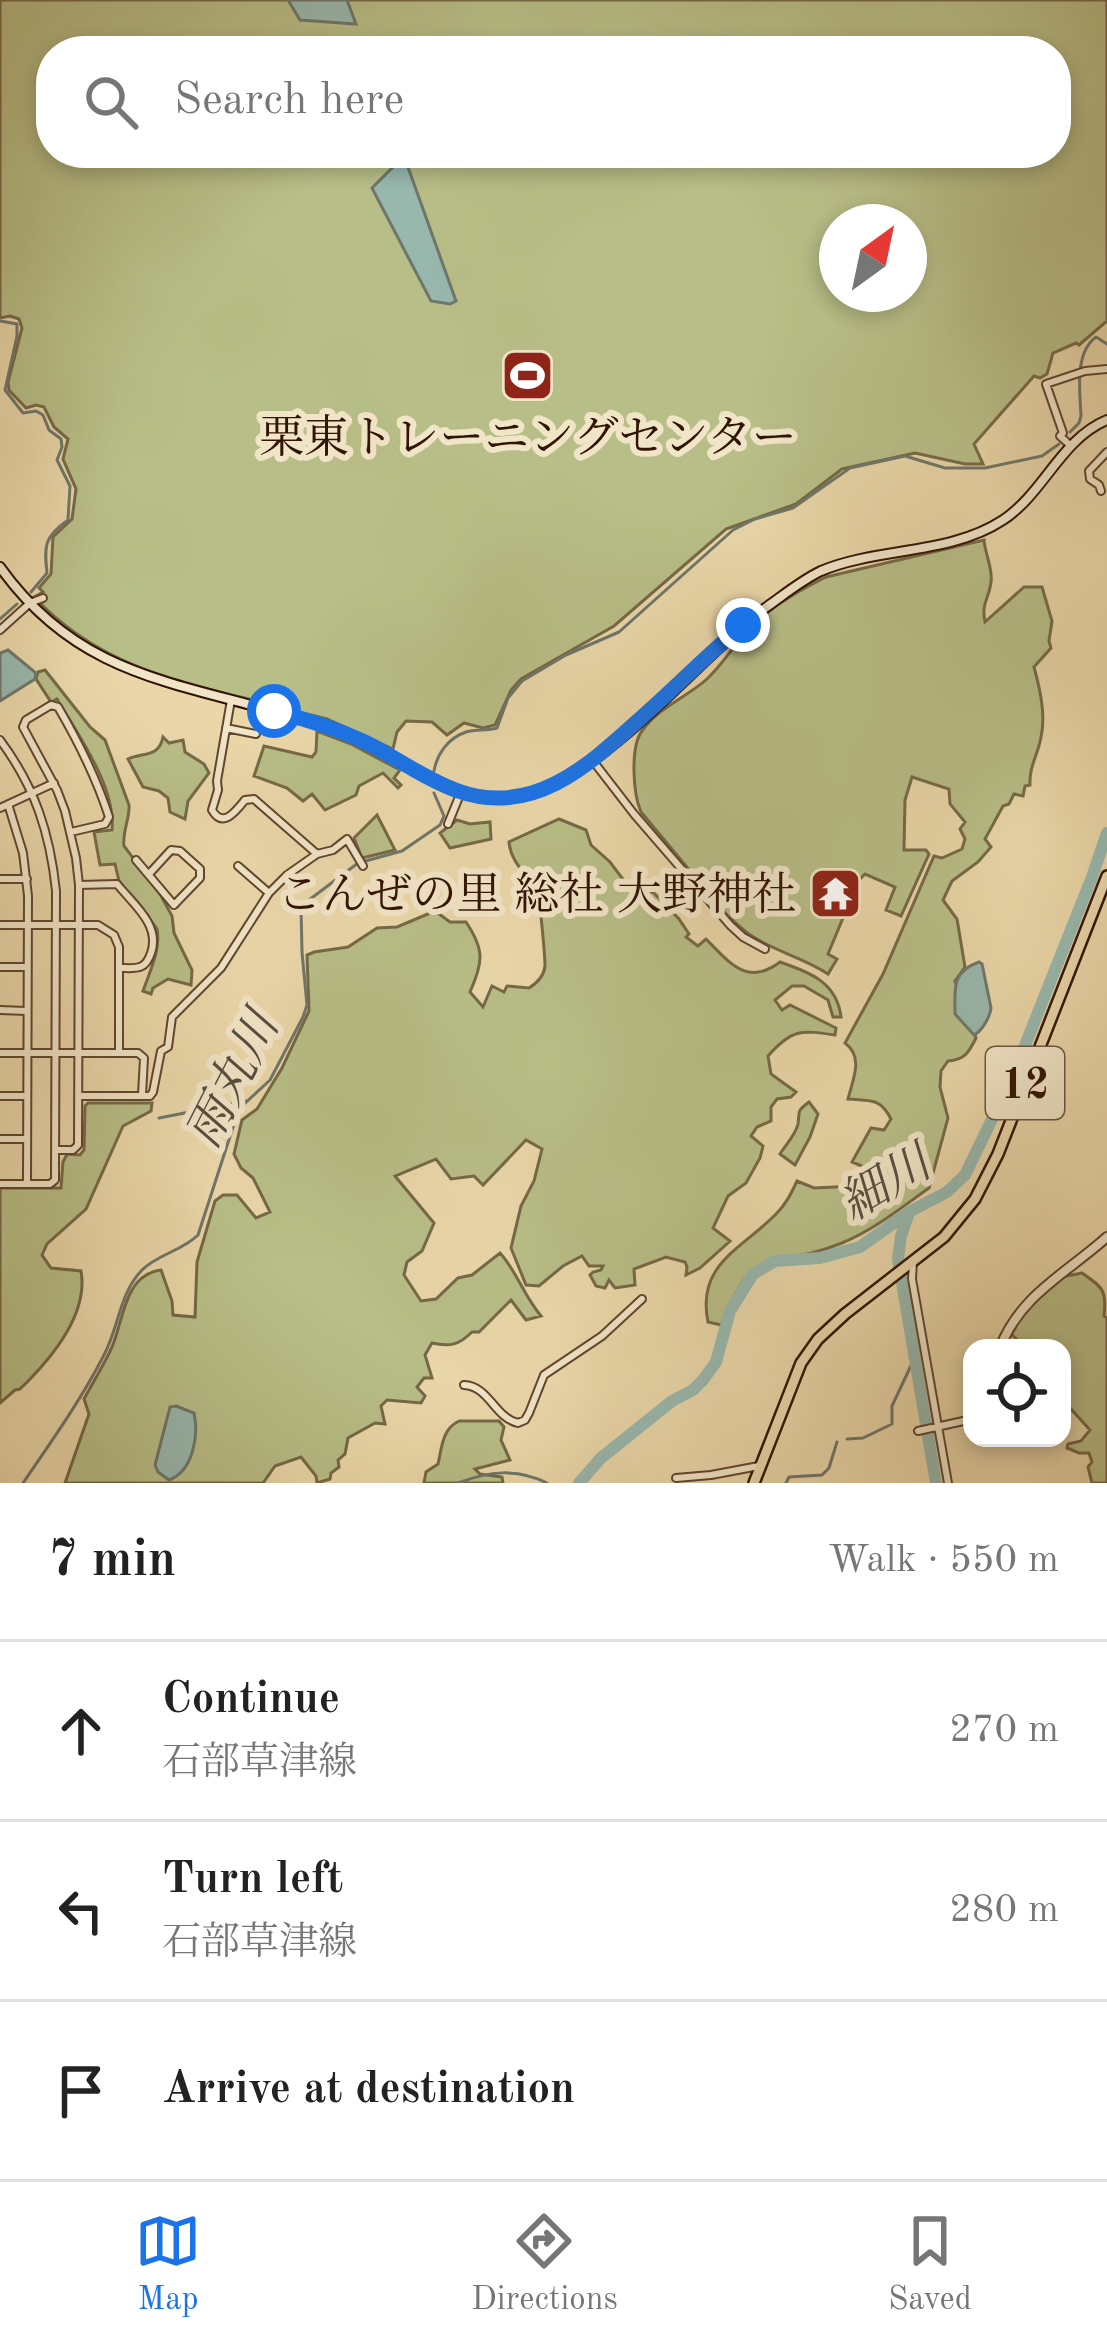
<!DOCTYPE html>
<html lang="en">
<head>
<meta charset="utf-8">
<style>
	:root { --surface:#fff; --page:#f2f2f2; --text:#222; --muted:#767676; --line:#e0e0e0; --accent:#1a73e8 }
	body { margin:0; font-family:"Old Standard TT","Noto Serif JP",serif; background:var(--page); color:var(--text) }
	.controls { position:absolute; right:36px; bottom:36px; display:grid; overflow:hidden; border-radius:24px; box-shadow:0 6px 18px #0003 }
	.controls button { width:108px; height:108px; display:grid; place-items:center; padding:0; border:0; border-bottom:3px solid var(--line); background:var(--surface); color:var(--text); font:60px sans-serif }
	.compass { position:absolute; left:819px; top:204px; width:108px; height:108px; border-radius:50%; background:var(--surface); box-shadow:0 6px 18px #0003; rotate:33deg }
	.stop { position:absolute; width:36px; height:36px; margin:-27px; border:9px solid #1a73e8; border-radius:50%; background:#fff }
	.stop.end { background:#1a73e8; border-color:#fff; box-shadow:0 3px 12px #0008 }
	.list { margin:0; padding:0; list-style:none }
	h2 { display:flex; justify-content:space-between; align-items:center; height:156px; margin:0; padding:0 48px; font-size:51px }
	h2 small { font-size:39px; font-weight:400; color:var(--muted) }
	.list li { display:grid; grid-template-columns:78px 1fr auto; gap:36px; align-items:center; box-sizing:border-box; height:180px; padding:0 48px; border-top:3px solid var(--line) }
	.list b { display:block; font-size:45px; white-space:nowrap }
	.list p { margin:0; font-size:39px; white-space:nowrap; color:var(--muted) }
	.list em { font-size:39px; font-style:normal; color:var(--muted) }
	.icon { flex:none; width:66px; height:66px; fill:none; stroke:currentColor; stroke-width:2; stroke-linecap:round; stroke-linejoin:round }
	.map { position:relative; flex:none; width:1107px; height:1483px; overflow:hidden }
	.search { position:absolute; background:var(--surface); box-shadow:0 6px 18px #0003; left:36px; right:36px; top:36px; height:132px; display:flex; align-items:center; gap:30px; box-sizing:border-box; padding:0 42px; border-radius:48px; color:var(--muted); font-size:45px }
	.sheet { height:696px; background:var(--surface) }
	nav { display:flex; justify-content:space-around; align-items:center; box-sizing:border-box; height:168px; border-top:3px solid var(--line); background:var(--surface); font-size:33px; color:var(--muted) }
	nav a { display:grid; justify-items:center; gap:6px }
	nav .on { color:var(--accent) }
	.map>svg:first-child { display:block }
	.green { fill:#b8be87; stroke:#756946; stroke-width:3; fill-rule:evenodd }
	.water { fill:#98b8ae; stroke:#6f766a; stroke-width:3 }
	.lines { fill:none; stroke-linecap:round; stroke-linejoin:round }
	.stream { stroke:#6f766a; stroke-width:3 }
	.river { stroke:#98b8ae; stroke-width:12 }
	.minor-casing { stroke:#60452e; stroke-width:10 }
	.tertiary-casing { stroke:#60452e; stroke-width:12 }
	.secondary-casing { stroke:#321405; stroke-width:12 }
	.primary-casing { stroke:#321405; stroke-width:14 }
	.minor { stroke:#f1e5c7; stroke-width:6 }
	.tertiary { stroke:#f1e5c7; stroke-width:8 }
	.secondary { stroke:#f1e5c7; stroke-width:8 }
	.primary { stroke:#ead7a9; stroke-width:9 }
	.route { stroke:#1a73e8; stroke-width:15 }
	.labels { text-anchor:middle; stroke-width:12; stroke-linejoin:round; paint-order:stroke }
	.shield { fill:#f1e5c7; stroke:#6b533f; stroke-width:3 }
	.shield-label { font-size:42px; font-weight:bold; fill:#321405 }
	.poi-label { font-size:45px; fill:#321405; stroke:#f1e5c7 }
	.water-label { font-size:48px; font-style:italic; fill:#564d40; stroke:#f1e5c7 }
</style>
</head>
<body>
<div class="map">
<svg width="1107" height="1483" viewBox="0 0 1107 1483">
	<rect width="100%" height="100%" fill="#ead7a9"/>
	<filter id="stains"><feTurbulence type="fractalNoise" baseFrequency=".00167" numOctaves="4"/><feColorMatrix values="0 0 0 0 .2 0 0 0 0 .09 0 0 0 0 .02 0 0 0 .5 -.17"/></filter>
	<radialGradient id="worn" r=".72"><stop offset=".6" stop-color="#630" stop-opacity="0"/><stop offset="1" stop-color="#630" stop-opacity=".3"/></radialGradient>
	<path class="green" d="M0,0H1107V321L1079,345L1076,343L1053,353L1047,374L1040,378L1034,376L974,444L983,464H965L915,453L842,469L796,504L726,529L614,626L521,679L511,690L495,725L483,728L464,723L447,735L432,722L406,721L397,732L393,749L327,719L283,708L277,703L273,705C182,682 102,669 34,597L43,592L39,588L51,574L53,537L72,519L76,489L63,459L68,439L54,427L44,407L36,405L26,408L9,390L8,382L22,328L19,319L10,316L0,318ZM51,51H1056V153H51ZM837,222H909V294H837Z
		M984,540C985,554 993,568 991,582C989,600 981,602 985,622L1024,587H1042L1052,621L1049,641L1051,648L1034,667C1040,689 1046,715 1041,737C1038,755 1029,766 1030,785L1025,786L1023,796L1014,794L1009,804L1003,806L985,839L991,847L978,862L952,881L943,900L957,919L965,967L955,981L976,1038C969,1052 965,1060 948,1061L941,1071L940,1087L948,1118L929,1188C902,1207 874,1230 842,1243C772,1272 757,1235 721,1325L708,1322C696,1264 742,1249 776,1214C786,1204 791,1194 797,1181L814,1188L855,1186L858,1176L862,1175L864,1167L852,1162L871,1128L884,1130L891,1119C880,1097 870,1101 848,1099C853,1079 864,1057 845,1043L883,974L934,856L942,858L962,849L965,839L960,829L965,822L950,804L949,789L912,777L905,800L904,850H926L929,854L901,916L886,910L895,887L865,874L859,880L833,884L827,896L840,904L845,913L828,954L837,959L828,974C806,959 780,953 757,939C745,933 736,923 726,914L641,812C633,794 630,747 642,731C659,707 687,697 707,679C723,664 734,645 749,629C769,608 800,590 826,577Z
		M45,670L90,727L105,740L129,805C130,819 122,832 124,846L160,894L172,916L174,933L192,970L191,985L168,979L153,988L151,994L143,991C150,971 161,949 157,929L119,881L115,864L100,865L94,832L112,830C116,787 78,735 57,699L51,702L36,679L38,672Z
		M317,731L351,744L400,770L394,778L401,785L398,788L383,773L359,786L356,795L325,810L312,794L303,801L287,788L254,776L264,746L312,757L316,752Z
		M163,737L169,743L183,740L185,752L204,764L209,773L188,801L185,819L170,812L168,798L159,791L143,787L128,759C143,752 159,758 163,737Z
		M377,815L395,850L362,858L354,838Z
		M559,819L586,830L591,845L610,862L634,894L653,892L679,919L689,934L686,937L698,946L706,939C730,963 747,987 780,962C809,972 837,982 841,1017H833L828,1000L804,986H792L775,1000L782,1010L790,1005L836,1028L835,1035C800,1030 792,1029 768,1056L771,1074L796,1092L791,1097L777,1099L771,1107V1121L757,1127L751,1136L763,1146L760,1158L746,1183L728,1196L713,1228L730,1241L700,1268L686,1275L687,1267L685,1262L666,1257L634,1269L635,1285L615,1288L609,1280L605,1288L596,1286L590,1275L593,1272L601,1270L603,1266H589L582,1256L563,1266L539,1286L526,1285L511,1248L521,1206L534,1181L542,1149L526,1140L483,1185L474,1176L451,1179L436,1159L395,1176L434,1223L422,1251L407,1262L404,1275L421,1301L436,1299L458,1278L472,1275L500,1253C516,1270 524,1296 541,1316L526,1320L511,1300L479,1332H472C459,1345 450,1347 432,1343L425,1355L432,1378H424L417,1387L425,1396L421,1403L387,1400L381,1406L385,1424L375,1423L348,1438L345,1454L338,1460L339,1467L331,1473L330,1479L317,1483L316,1476L301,1457L275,1466L263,1483H65L89,1414L84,1399C93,1382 104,1365 112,1347C124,1319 124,1275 161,1270L172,1301L173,1315L195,1317L197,1262L215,1201L223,1195H237L256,1218L270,1212L253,1178L241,1168L234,1154L242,1120L257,1109L282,1068L309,1011L307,955L314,952L348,947L377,928L397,927L435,911L450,922H466C485,950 483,963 470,992L483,1007L492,986L504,992L507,986L529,988C537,983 544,976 545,966C545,957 540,898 537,891C527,873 511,864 509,842Z
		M457,820L470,824L490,822L491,839L450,848L440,833Z
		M809,1102L818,1114L810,1137L795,1165L780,1154C785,1146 796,1134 798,1124C800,1110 796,1112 809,1102Z
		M88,1103H152L151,1111L123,1126L86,1209L47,1244L42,1255L51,1268L81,1271C89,1316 49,1361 20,1389L15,1390L0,1403V1188H61L63,1162L67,1154L80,1155L84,1150L85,1106Z
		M1082,1273C1102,1287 1107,1289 1104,1316L1107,1318V1483H1092L1088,1467L1092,1462L1089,1453H1079L1067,1448L1068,1444L1081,1441L1090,1430L1071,1409L1062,1413V1348H1026L1011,1334C1017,1316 1043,1286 1060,1278C1067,1275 1075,1275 1082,1273Z
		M459,1421H499L504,1427L501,1440L510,1460L475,1469L480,1474L502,1477L503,1483H424L426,1472L438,1464C442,1447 442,1429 459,1421Z"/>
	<path class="water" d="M288,0H347L356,24L300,20Z
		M404,156L456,301L450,304L431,301L372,188Z
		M8,650L36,673L35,679L0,701V653Z
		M979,962L982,964L991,1008C990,1017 982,1031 974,1035L955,1014C955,988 951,972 979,962Z
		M176,1406L194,1413C199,1436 193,1471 169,1480L158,1472L155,1465L170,1407Z"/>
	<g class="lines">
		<path class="stream" d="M0,321L17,324V336L5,390L23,413L36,411L43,415L49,430L61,439L62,447L57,460L70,486L68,520C44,537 44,546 47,573L31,592
			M1070,432L1079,423L1081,416C1080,392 1074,353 1096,337L1107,344
			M0,619L17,604
			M434,771C437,754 448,738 466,732C476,729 487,731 497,728L508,698L522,681L566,655L619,632L733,530L755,519L793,508L850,468L905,456L945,468H985L1042,456L1059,444
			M159,1118L246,1101
			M847,1439L863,1438L892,1424V1406L915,1357
			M23,1483C51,1442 81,1400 104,1355C119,1327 119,1294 142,1270C158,1254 182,1251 198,1235L237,1115L242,1106L270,1080L303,1017L307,1005L302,952L301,906L358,863L402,851L440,825L444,816L434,793
			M458,1483C489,1471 517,1468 547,1483
			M786,1483L789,1477L822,1475L829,1468L837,1442"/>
		<path class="river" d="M909,1213L901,1236L898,1259L936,1483
			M579,1483L601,1458L672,1401L693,1390L703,1380L716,1362L730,1311L753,1274L775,1261L820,1258L860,1247L909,1212L947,1192L965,1175L1012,1078L1092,877L1107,833"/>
		<defs>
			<path id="minor" d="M1071,446L1060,436L1063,433L1046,384L1085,371L1107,369
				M1101,491L1099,485L1090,479L1089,471L1107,452
				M0,630L30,603L43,598
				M231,700L217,781L218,790L212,810C223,829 236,811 245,800L254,799L317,854
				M226,728L256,734
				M0,740C35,787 50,833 56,891L55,1180L50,1184H0
				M593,761L634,814L730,925L743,937L765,949
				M8,804L23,853L28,896L27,1184
				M0,808L54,783
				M448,824L461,792
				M136,860L174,905L200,878V869L180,851L171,850L149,874
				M238,866L269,893
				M0,879H27
				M79,885L117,884C133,904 161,925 151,953C145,971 136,968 119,968
				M0,925H98L114,935L119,947V1053
				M0,967H26
				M0,1010L26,1011
				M0,1053H138L144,1058L142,1095
				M0,1096H26
				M79,1096H150L153,1092L161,1051L168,1047L172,1017L221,968L269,893L287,875L317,854L333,850L347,839L363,866
				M0,1139H26
				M55,1150H73L78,1145L79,885L76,858L65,811L57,790L23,727L26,720L51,705L58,707C79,743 96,777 109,817L105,824L71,832
				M913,1262L912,1279L948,1483
				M464,1385C489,1386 494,1417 518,1423L525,1420L529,1413L544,1375L602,1336L642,1299
				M918,1431L968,1420
				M676,1478L711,1475L759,1466"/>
			<path id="tertiary" d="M1000,1348C1020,1295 1067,1273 1107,1237
				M968,1420L972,1411"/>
			<path id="secondary" d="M0,567C73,669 161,680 273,711C305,720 337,729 367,744C409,764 452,800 500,799C591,797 694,660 768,606C785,594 802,580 821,571C878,547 950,555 1003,520C1044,493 1061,439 1107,420"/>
			<path id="primary" d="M754,1483L801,1363L818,1339L845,1314L944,1237L975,1199L998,1154L1107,876"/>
		</defs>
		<use href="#minor" class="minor-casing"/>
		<use href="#tertiary" class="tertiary-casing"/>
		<use href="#secondary" class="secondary-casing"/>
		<use href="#primary" class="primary-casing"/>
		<use href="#minor" class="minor"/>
		<use href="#tertiary" class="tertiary"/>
		<use href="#secondary" class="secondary"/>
		<use href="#primary" class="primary"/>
	</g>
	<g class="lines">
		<path class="route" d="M274,711C307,720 339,729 369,744C398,759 427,780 458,791C534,818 590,764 642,717C676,687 708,654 743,625"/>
	</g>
	<defs>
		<symbol id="stadium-square" viewBox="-11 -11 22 22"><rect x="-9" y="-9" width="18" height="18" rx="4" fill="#8f2418" stroke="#f1e5c7"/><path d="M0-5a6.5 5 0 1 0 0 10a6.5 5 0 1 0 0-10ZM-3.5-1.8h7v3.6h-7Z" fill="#fff"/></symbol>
		<symbol id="temple-square" viewBox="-11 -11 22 22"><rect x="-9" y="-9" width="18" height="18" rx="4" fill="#8f2418" stroke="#f1e5c7"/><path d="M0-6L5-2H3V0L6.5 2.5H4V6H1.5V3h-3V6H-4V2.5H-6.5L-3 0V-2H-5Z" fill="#fff"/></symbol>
	</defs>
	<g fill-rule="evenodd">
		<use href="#stadium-square" x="498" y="346" width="59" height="59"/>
		<use href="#temple-square" x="806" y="864" width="59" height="59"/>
	</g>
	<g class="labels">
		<rect class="shield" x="986" y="1047" width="78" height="72" rx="9"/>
		<g class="shield-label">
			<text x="1025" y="1098">12</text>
		</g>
		<g class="poi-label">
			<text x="528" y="452">栗東トレーニングセンター</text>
			<text x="797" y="909" text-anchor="end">こんぜの里 総社 大野神社</text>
		</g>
		<g class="water-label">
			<text transform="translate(231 1079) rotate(-63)" y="17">雨丸川</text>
			<text transform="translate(884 1182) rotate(-31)" y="17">細川</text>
		</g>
	</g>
	<rect width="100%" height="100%" filter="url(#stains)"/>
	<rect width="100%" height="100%" fill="url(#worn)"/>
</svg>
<div class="controls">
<button><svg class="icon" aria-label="locate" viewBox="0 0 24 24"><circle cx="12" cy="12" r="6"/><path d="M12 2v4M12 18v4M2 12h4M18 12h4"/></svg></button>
</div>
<svg class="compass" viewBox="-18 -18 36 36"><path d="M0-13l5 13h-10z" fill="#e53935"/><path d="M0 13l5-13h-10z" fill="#767676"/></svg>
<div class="stop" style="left:274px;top:711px"></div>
<div class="stop end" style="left:743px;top:625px"></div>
<div class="search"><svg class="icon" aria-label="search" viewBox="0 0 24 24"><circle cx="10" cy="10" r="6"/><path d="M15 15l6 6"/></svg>Search here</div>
</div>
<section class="sheet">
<h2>7 min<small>Walk · 550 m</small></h2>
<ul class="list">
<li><svg class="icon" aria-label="ahead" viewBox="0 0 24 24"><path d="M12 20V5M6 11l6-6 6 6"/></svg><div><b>Continue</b><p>石部草津線</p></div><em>270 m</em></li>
<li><svg class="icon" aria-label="left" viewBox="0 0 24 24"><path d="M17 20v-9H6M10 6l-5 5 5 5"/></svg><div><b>Turn left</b><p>石部草津線</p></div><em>280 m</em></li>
<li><svg class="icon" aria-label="arrive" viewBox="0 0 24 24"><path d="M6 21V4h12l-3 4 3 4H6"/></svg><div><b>Arrive at destination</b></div></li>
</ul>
</section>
<nav>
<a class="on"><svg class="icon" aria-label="map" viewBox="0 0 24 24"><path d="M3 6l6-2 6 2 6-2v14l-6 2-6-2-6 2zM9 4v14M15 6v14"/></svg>Map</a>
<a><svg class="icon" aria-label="directions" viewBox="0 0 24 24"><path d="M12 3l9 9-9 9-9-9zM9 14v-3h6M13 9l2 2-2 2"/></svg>Directions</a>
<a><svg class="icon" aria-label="saved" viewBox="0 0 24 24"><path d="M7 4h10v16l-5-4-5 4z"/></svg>Saved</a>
</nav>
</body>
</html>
